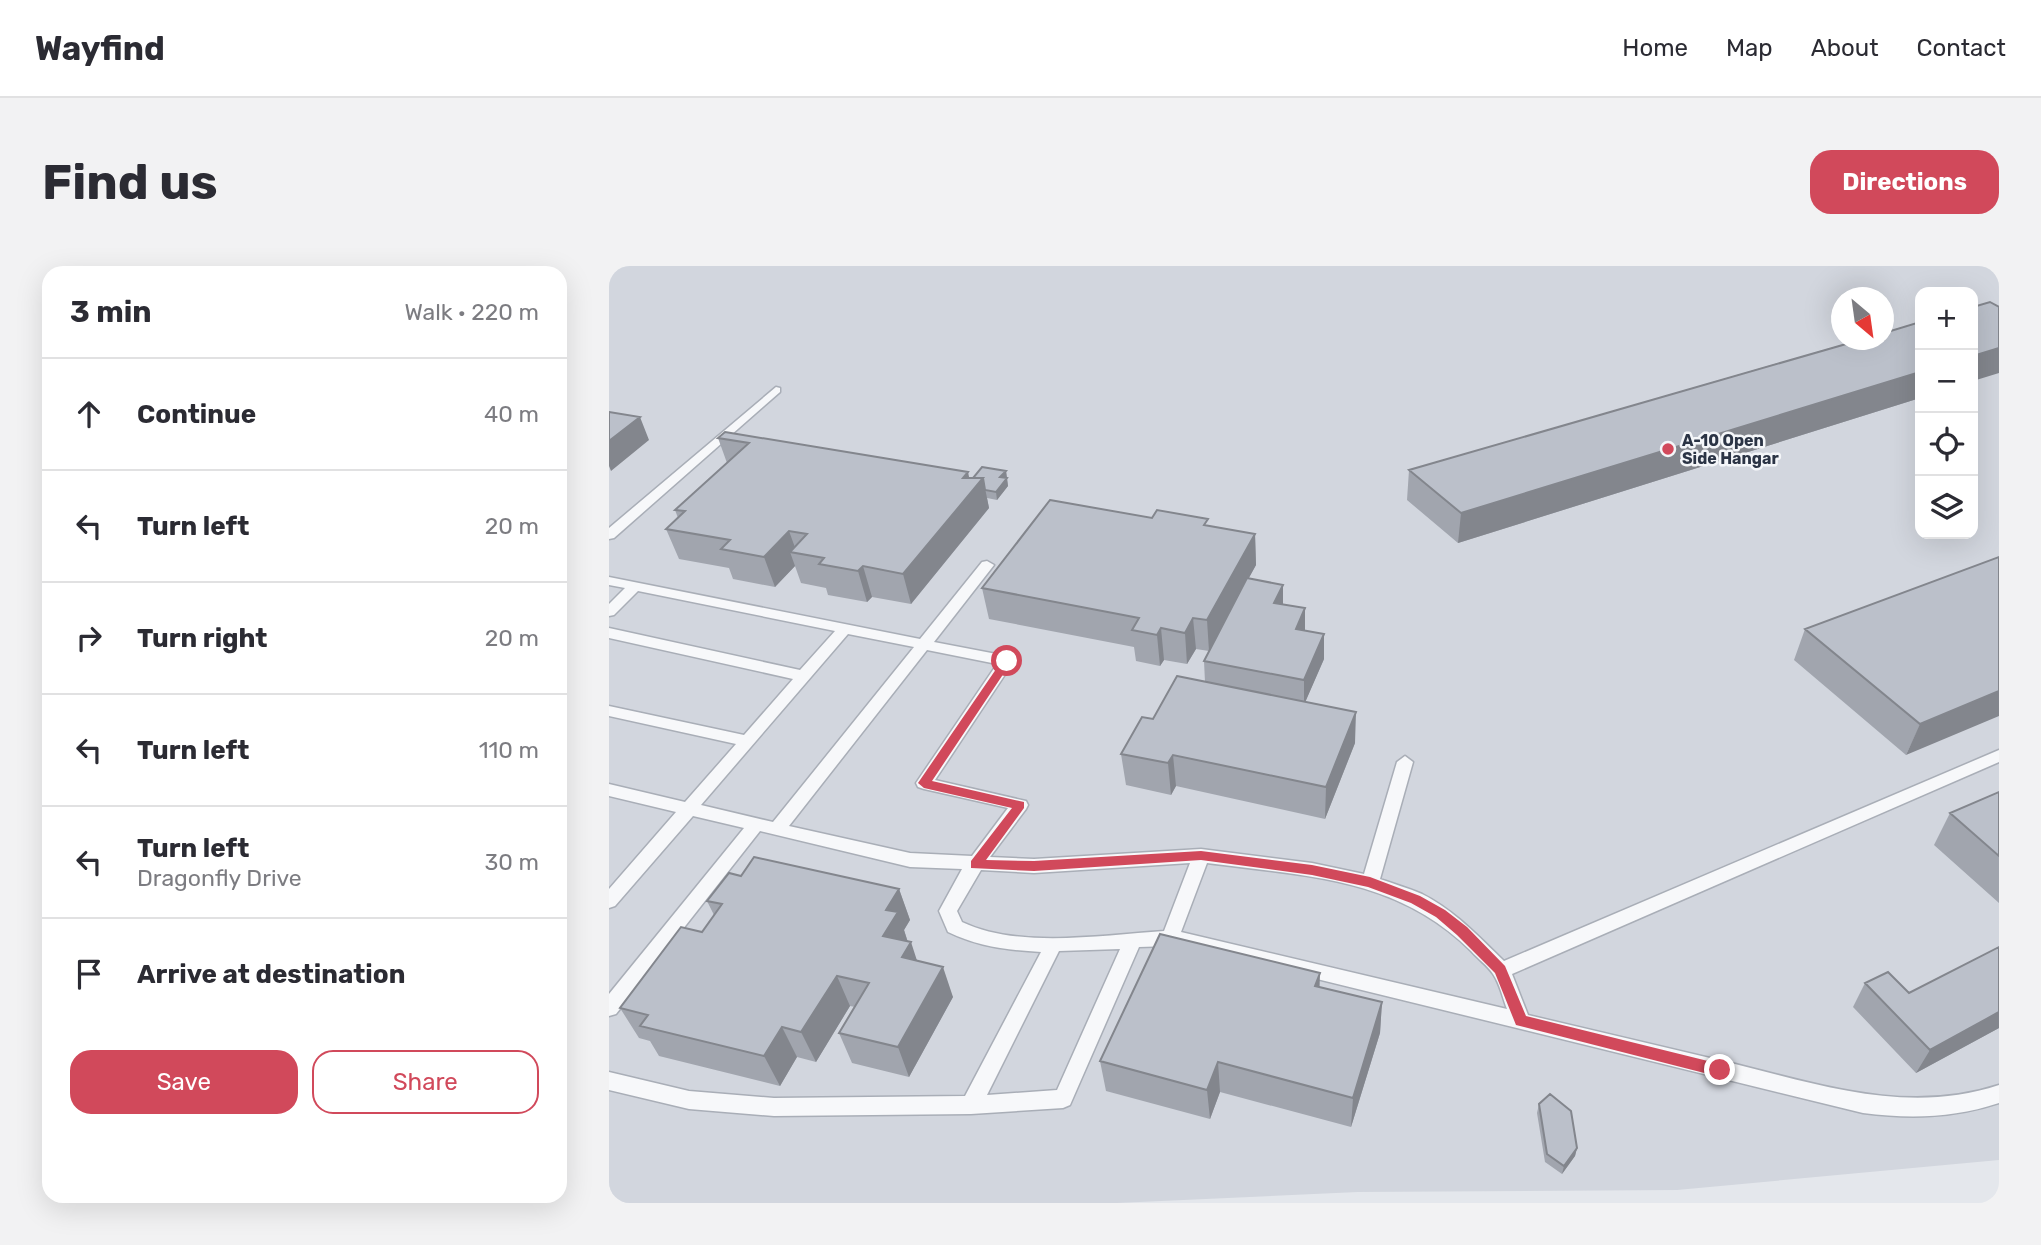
<!DOCTYPE html>
<html lang="en">
<head>
<meta charset="utf-8">
<style>
	:root { --surface:#fff; --page:#f2f2f3; --text:#2b2b33; --muted:#7c7c81; --line:#e1e1e2; --accent:#d1495b }
	body { margin:0; font-family:Rubik,sans-serif; background:var(--page); color:var(--text) }
	.controls { position:absolute; right:21px; top:21px; display:grid; overflow:hidden; border-radius:14px; box-shadow:0 7px 28px #0002 }
	.controls button { width:63px; height:63px; display:grid; place-items:center; padding:0; border:0; border-bottom:2px solid var(--line); background:var(--surface); color:var(--text); font:35px sans-serif }
	.compass { position:absolute; left:1222px; top:21px; width:63px; height:63px; border-radius:50%; background:var(--surface); box-shadow:0 7px 28px #0002; rotate:151deg }
	.stop { position:absolute; width:21px; height:21px; margin:-16px; border:5px solid #d1495b; border-radius:50%; background:#fff }
	.stop.end { background:#d1495b; border-color:#fff; box-shadow:0 2px 7px #0008 }
	.list { margin:0; padding:0; list-style:none }
	h2 { display:flex; justify-content:space-between; align-items:center; height:91px; margin:0; padding:0 28px; font-size:30px }
	h2 small { font-size:23px; font-weight:400; color:var(--muted) }
	.list li { display:grid; grid-template-columns:46px 1fr auto; gap:21px; align-items:center; box-sizing:border-box; height:112px; padding:0 28px; border-top:2px solid var(--line) }
	.list b { display:block; font-size:26px; white-space:nowrap }
	.list p { margin:0; font-size:23px; white-space:nowrap; color:var(--muted) }
	.list em { font-size:23px; font-style:normal; color:var(--muted) }
	.actions { display:flex; gap:14px; padding:21px 28px }
	.actions a { flex:1; padding:16px 0; border:2px solid var(--accent); border-radius:21px; text-align:center; font-size:24px; color:var(--accent) }
	.actions .main { background:var(--accent); color:#fff }
	.icon { flex:none; width:38px; height:38px; fill:none; stroke:currentColor; stroke-width:2; stroke-linecap:round; stroke-linejoin:round }
	.map { position:relative; flex:none; width:1390px; height:937px; overflow:hidden; border-radius:21px }
	header { display:flex; align-items:center; gap:42px; box-sizing:border-box; height:98px; padding:0 35px; background:var(--surface); border-bottom:2px solid var(--line) }
	header strong { font-size:33px }
	nav { display:flex; gap:38px; margin-inline-start:auto; font-size:24px }
	.intro { display:flex; align-items:center; justify-content:space-between; box-sizing:border-box; height:168px; padding:0 42px }
	h1 { margin:0; font-size:49px }
	.button { padding:18px 32px; border-radius:21px; background:var(--accent); color:#fff; font-size:24px; font-weight:700 }
	main { display:flex; gap:42px; padding:0 42px }
	aside { flex:1; background:var(--surface); border-radius:21px; box-shadow:0 7px 28px #0002 }
	.map>svg:first-child { display:block }
	.built { fill:#d2d6de; fill-rule:evenodd }
	.lines { fill:none; stroke-linecap:round; stroke-linejoin:round }
	.lane-casing { stroke:#a9aeb7; stroke-width:3 }
	.lane { fill:#f7f8fa; fill-rule:evenodd }
	.wall { fill:#a1a5ae }
	.shaded-wall { fill:#83868d }
	.building { fill:#bbc0ca; stroke:#83868d; stroke-width:2 }
	.route { fill:#d1495b }
	.poi-dot { fill:#d1495b; stroke:#f4f6f9; stroke-width:2.5 }
	.labels { text-anchor:middle; stroke-width:5; stroke-linejoin:round; paint-order:stroke }
	.far-poi-label { font-size:16px; font-weight:bold; fill:#2b3445; stroke:#f4f6f9; text-anchor:start }
</style>
</head>
<body>
<header>
<strong>Wayfind</strong>
<nav><a>Home</a><a>Map</a><a>About</a><a>Contact</a></nav>
</header>
<div class="intro"><h1>Find us</h1><a class="button">Directions</a></div>
<main>
<aside>
<h2>3 min<small>Walk · 220 m</small></h2>
<ul class="list">
<li><svg class="icon" aria-label="ahead" viewBox="0 0 24 24"><path d="M12 20V5M6 11l6-6 6 6"/></svg><div><b>Continue</b></div><em>40 m</em></li>
<li><svg class="icon" aria-label="left" viewBox="0 0 24 24"><path d="M17 20v-9H6M10 6l-5 5 5 5"/></svg><div><b>Turn left</b></div><em>20 m</em></li>
<li><svg class="icon" aria-label="right" viewBox="0 0 24 24"><path d="M7 20v-9h11M14 6l5 5-5 5"/></svg><div><b>Turn right</b></div><em>20 m</em></li>
<li><svg class="icon" aria-label="left" viewBox="0 0 24 24"><path d="M17 20v-9H6M10 6l-5 5 5 5"/></svg><div><b>Turn left</b></div><em>110 m</em></li>
<li><svg class="icon" aria-label="left" viewBox="0 0 24 24"><path d="M17 20v-9H6M10 6l-5 5 5 5"/></svg><div><b>Turn left</b><p>Dragonfly Drive</p></div><em>30 m</em></li>
<li><svg class="icon" aria-label="arrive" viewBox="0 0 24 24"><path d="M6 21V4h12l-3 4 3 4H6"/></svg><div><b>Arrive at destination</b></div></li>
</ul>
<div class="actions"><a class="main">Save</a><a>Share</a></div>
</aside>
<div class="map">
<svg width="1390" height="937" viewBox="0 0 1390 937">
	<rect width="100%" height="100%" fill="#e4e7ec"/>
	<path class="built" d="M0,0H1390V894L1068,924L749,926L508,937H0ZM1311,26H1364V268H1311ZM1232,32H1274V74H1232Z"/>
	<g class="lines">
		<defs>
			<path id="lane" d="M167,121L171,122V126L5,272L0,273V262Z
				M378,295L385,299L325,376L398,390L405,395L326,514L417,535L419,539L417,543L381,591L425,593L592,583L703,597L755,608L788,496L796,490L804,496L771,613C785,618 799,622 813,628C845,644 869,670 895,695L1390,484V496L903,708L919,749C987,765 1055,781 1122,797C1212,819 1299,849 1390,819V837C1345,852 1301,853 1254,847L590,684L562,680L530,681L461,839L454,842L362,848L165,850L80,843L0,824V806L80,825L165,832L356,830L432,686C398,684 370,681 339,666L330,645L353,603L301,601L151,565L7,748L0,750V728L135,562L84,550L6,640L0,642V623L67,546L0,530V518L76,536L127,478L0,450V440L135,469L184,413L0,372V362L191,404L226,365L29,325L5,349L0,350V338L16,322L0,319V311L311,373L373,296ZM239,368L305,381L164,556L92,539ZM318,384L388,398L307,517L309,521L315,523L399,542L363,590L301,587L180,560ZM581,597L555,665C493,669 409,683 353,656L348,645L372,604L425,607ZM598,597C696,610 788,611 862,685C869,693 879,700 884,708C891,718 894,733 898,743L572,666ZM511,683L448,824L378,829L450,685Z"/>
		</defs>
		<use href="#lane" class="lane-casing"/>
		<use href="#lane" class="lane"/>
	</g>
	<path class="wall" d="M1311,56V132L849,277L798,234L800,204Z
		M109,172L360,212L397,205L399,220L388,234L378,232L380,242L302,338L263,331L258,336L219,329L217,322L192,317L186,300L166,321L124,313L120,302L70,293L57,263L69,252L66,244L118,197Z
		M543,252L646,268L647,299L639,313L674,319V339L696,365L715,368V393L696,436L746,477L716,553L567,520L562,529L517,519L512,488L544,453L596,416L595,395L600,385L587,383L578,398L555,394L551,400L527,395L525,381L380,353L373,322Z
		M1390,291L1297,489L1185,394L1196,363Z
		M1390,526V637L1325,579L1341,547Z
		M132,610L290,623L301,654L295,664L299,676L308,695L344,731L300,811L243,797L230,767L246,741L241,740L207,796L188,791L171,820L50,790L41,775L30,772L11,742L93,666L105,649L98,635Z
		M1390,681V762L1307,807L1244,741L1256,717L1300,727Z
		M711,721L773,736L771,767L742,861L611,826L601,853L497,825L491,795Z
		M930,838L968,882L966,890L953,908L936,896L928,847Z"/>
	<path class="shaded-wall" d="M1390,82V107L1364,115V90Z
		M1311,106V132L849,277L852,247Z
		M31,151L40,174L2,205L0,200V175Z
		M397,205L399,220L388,234L387,226L391,211Z
		M359,206L363,225L374,212L380,242L302,338L294,308L354,212Z
		M180,265L188,287L181,286L186,300L166,321L155,291Z
		M646,268L647,299L600,385L598,354Z
		M254,300L263,331L258,336L249,305Z
		M674,319V343L665,337Z
		M696,342V367L687,363Z
		M584,352L587,383L578,398L576,367Z
		M552,362L555,394L551,400L548,369Z
		M715,368V393L695,439V414Z
		M1390,425V450L1297,489L1311,458Z
		M747,446L746,477L716,553L717,521Z
		M564,489L567,520L562,529L559,497Z
		M290,623L301,654L295,664L299,677L274,670L277,644Z
		M302,676L312,707L293,691Z
		M334,701L344,731L300,811L289,781Z
		M711,707L710,738L706,720Z
		M228,710L241,740L207,796L192,766Z
		M773,736L771,767L742,861L744,832Z
		M1390,746V762L1307,807L1321,784Z
		M173,761L188,791L171,820L155,790Z
		M609,796L611,826L601,853L598,824Z
		M968,882L966,890L953,908L955,900Z"/>
	<path class="building" d="M1381,36L1390,41V82L1364,90V41Z
		M1311,56V106L852,247L800,204L1251,74H1275V67Z
		M0,146L31,151L0,175Z
		M116,166L359,206L354,212H374L294,308L254,300L249,305L210,298L215,292L181,286L198,268L180,265L155,291L112,283L121,274L57,263L76,245L66,244L140,177L109,172Z
		M373,201L397,205L391,211L398,212L387,226L376,224L374,212H364Z
		M441,234L543,252L548,244L599,253L595,259L646,268L598,354L584,352L576,367L552,362L548,369L523,364L530,352L373,322Z
		M1390,291V425L1311,458L1196,363Z
		M638,312L674,319L665,337L696,342L687,363L715,368L695,414L595,395Z
		M568,410L747,446L717,521L564,489L559,497L512,488L533,451L544,453Z
		M1390,526V590L1341,547Z
		M145,591L290,623L277,644L289,646L274,670L302,676L293,691L334,701L289,781L230,767L260,717L228,710L192,766L173,761L155,790L31,760L39,749L11,742L72,661L93,666L113,638L98,635L120,607L132,610Z
		M551,668L711,707L706,720L773,736L744,832L609,796L598,824L491,795Z
		M1390,681V746L1321,784L1256,717L1279,706L1300,727Z
		M941,828L962,845L968,882L955,900L938,888L930,838Z"/>
	<path class="route" d="M394,393L403,395L323,515L415,536V542L377,594L425,595L592,585L703,599L761,611L811,630L836,644L858,661L896,700L917,750L1111,798L1119,804L1117,809L1111,811L907,759L886,707L848,669L827,651L802,637L759,621L703,609L592,594L425,605L362,602V595L403,542L315,522L309,517Z"/>
	<circle class="poi-dot" cx="1059" cy="183" r="7"/>
	<g class="labels">
		<g class="far-poi-label">
			<text x="1073" y="180">A-10 Open<tspan x="1073" dy="18">Side Hangar</tspan></text>
		</g>
	</g>
</svg>
<div class="controls">
<button>+</button>
<button>−</button>
<button><svg class="icon" aria-label="locate" viewBox="0 0 24 24"><circle cx="12" cy="12" r="6"/><path d="M12 2v4M12 18v4M2 12h4M18 12h4"/></svg></button>
<button><svg class="icon" aria-label="layers" viewBox="0 0 24 24"><path d="M12 4l9 5-9 5-9-5zM3 14l9 5 9-5"/></svg></button>
</div>
<svg class="compass" viewBox="-18 -18 36 36"><path d="M0-13l5 13h-10z" fill="#e53935"/><path d="M0 13l5-13h-10z" fill="#7c7c81"/></svg>
<div class="stop" style="left:398px;top:395px"></div>
<div class="stop end" style="left:1111px;top:804px"></div>
</div>
</main>
</body>
</html>
